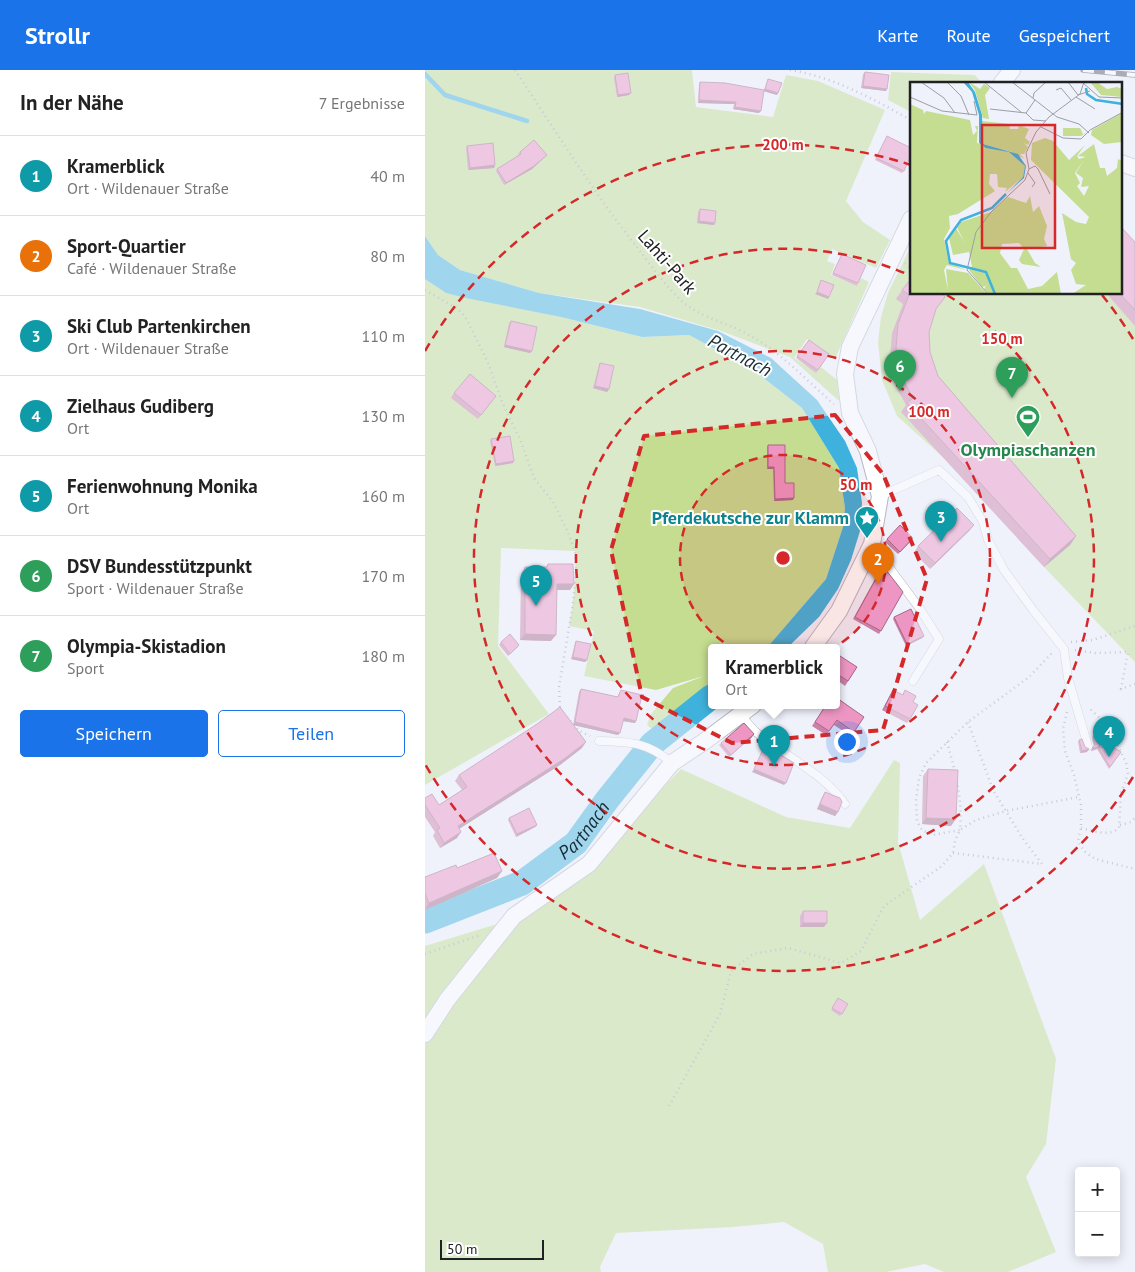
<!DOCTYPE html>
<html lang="de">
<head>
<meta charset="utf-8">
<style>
	:root { --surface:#fff; --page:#f6f6f6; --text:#222; --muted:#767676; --line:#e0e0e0; --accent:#1a73e8 }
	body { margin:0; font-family:"PT Sans",sans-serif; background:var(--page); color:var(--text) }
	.controls { position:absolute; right:15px; bottom:15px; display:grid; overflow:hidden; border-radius:5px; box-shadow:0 2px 12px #0003 }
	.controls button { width:45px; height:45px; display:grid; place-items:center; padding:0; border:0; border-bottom:1px solid var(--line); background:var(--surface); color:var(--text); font:25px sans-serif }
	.scale { position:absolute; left:15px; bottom:12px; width:104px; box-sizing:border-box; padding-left:5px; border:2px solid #202124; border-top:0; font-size:14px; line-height:18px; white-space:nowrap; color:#202124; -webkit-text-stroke:4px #fff; paint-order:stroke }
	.you { position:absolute; left:421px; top:671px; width:18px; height:18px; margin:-12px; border:4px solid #fff; border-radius:50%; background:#1a73e8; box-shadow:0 0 0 8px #1a73e833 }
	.badge { display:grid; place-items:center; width:32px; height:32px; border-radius:50%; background:var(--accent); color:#fff; font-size:16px; font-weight:700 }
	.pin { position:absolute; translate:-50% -41px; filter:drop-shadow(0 1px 2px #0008) }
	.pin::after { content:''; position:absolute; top:26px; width:18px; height:15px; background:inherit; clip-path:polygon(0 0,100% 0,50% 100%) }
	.popup { position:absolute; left:283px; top:574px; width:132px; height:65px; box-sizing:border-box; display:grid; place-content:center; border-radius:5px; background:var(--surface); filter:drop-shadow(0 1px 4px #0005); font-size:16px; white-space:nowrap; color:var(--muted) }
	.popup b { font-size:19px; color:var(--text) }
	.popup::after { content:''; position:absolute; left:50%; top:100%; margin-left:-10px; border:10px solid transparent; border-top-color:var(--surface) }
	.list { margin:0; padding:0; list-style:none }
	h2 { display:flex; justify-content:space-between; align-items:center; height:65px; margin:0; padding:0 20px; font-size:21px }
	h2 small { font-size:16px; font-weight:400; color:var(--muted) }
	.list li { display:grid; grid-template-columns:32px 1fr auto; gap:15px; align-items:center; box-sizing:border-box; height:80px; padding:0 20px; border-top:1px solid var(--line) }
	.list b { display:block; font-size:19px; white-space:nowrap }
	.list p { margin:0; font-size:16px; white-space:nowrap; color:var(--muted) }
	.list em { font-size:16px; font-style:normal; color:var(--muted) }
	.actions { display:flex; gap:10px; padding:15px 20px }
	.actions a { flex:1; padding:11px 0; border:1px solid var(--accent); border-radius:5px; text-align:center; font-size:18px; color:var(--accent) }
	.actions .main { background:var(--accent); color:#fff }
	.map { position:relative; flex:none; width:710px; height:1202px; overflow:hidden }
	header { display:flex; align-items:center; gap:30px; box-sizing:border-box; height:70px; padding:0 25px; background:var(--accent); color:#fff }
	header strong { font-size:24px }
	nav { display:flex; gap:28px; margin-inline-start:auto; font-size:18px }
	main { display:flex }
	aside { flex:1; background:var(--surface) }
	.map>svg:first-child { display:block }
	.green { fill:#c4dd90 }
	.water { fill:#3eb2dc }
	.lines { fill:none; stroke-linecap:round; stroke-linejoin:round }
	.stream { stroke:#3eb2dc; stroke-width:4.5 }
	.river { stroke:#3eb2dc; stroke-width:25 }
	.service-casing { stroke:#b6b8c1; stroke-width:9 }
	.minor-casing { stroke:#b6b8c1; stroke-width:18 }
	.path { stroke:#999ba1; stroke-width:2.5; stroke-dasharray:1 4; stroke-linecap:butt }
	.service { stroke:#fff; stroke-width:8 }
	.minor { stroke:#fff; stroke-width:16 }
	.rail-casing { stroke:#57595d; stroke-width:5.5 }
	.rail { stroke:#fff; stroke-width:4; stroke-dasharray:11; stroke-linecap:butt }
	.wall { fill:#cc81a8 }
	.shaded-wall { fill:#a66988 }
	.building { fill:#ed96c3; stroke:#a66988 }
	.marked { fill:none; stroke:#d62828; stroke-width:4; stroke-dasharray:10 6; stroke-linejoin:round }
	.ring { fill:none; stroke:#d62828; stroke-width:2.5; stroke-dasharray:9 6 }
	.labels { text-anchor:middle; stroke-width:4; stroke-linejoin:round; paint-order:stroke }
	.street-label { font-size:18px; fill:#202124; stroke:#fff }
	.leisure-label { font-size:18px; font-weight:bold; fill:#27864d; stroke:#fff }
	.culture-label { font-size:18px; font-weight:bold; fill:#0d838f; stroke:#fff; text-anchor:end }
	.water-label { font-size:19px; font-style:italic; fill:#182c34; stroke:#fff }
	.inset-river { fill:none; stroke:#3eb2dc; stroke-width:2.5 }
	.inset-road { fill:none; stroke:#9c9ea5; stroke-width:1 }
	.view { fill:#d62828; fill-opacity:0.15; stroke:#d62828; stroke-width:2.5 }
	.inset-edge { fill:none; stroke:#202124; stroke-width:2.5 }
	.centre { fill:#d62828; stroke:#fff; stroke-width:2.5 }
	.ring-label { font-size:15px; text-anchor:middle; font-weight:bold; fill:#d62828; stroke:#fff; stroke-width:4; stroke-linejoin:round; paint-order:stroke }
</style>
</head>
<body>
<header>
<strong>Strollr</strong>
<nav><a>Karte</a><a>Route</a><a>Gespeichert</a></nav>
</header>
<main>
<aside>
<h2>In der Nähe<small>7 Ergebnisse</small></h2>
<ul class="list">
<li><span class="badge" style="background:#0f9aa8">1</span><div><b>Kramerblick</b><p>Ort · Wildenauer Straße</p></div><em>40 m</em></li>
<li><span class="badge" style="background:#e8710a">2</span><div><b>Sport-Quartier</b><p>Café · Wildenauer Straße</p></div><em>80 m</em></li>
<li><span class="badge" style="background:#0f9aa8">3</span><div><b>Ski Club Partenkirchen</b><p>Ort · Wildenauer Straße</p></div><em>110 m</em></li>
<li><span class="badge" style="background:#0f9aa8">4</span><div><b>Zielhaus Gudiberg</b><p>Ort</p></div><em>130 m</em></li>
<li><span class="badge" style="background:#0f9aa8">5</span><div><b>Ferienwohnung Monika</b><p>Ort</p></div><em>160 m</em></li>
<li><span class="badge" style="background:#2e9e5b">6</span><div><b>DSV Bundesstützpunkt</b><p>Sport · Wildenauer Straße</p></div><em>170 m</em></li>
<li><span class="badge" style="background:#2e9e5b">7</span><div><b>Olympia-Skistadion</b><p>Sport</p></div><em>180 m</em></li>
</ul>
<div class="actions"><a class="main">Speichern</a><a>Teilen</a></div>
</aside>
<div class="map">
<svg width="710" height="1202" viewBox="0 0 710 1202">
	<rect width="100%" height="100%" fill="#eff2fb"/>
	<path class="green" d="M0,0H267L271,37L348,47L361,5L393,11L460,40L421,131L438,152L465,170L451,198L407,179L402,191L410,194L406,205L432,216L436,208L444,212L410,289L382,269L369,288L391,302L396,297L412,310L414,331L365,287L296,261L215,237L114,223L35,200L13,185L0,166Z
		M466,2L550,5L558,14H486V42L463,30Z
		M486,179V224H696L710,179V592L619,497L521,390L472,346L457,310L453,272L456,247L463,223L483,182Z
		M0,209L21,223L136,247L217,267L264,265L326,298L377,338L414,398L420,438L418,457L401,509L346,573L339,577H286V615L227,659L222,655L226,644L248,618L279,606L231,620L159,606L169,561L144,556C149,531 151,507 150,481L76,478L73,576L124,644L0,715Z
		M469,690L475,693L473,772L495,850L559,794L631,989L621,1074L601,1107L631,1182L583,1202H519L500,1194L461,1202H403L398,1174L359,1152L308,1157L191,1163L175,1197L176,1202H0V964L89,846L164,794L256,699L361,747L425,758Z
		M82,851L0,954V876Z"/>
	<path class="water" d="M0,166L13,185L35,200L114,223L215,239L293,261L346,288L392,330L420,371L432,398L437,433L435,461L426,490L413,519L394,547L363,577H340L346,573L401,509L418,457L420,438L414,398L377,338L326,298L264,265L217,267L136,247L41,228L21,223L0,209Z
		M286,617V635H289L236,675L218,668Z"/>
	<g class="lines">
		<path class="stream" d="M0,4L20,25L102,51"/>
		<path class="river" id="s1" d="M0,851L97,813L151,773L182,730L227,674L286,627"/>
		<defs>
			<path id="service" d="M455,426L514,400L543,427L558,452L563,470L579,500L608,540L639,579L643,608L663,676
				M447,474L495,539L514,569L488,611
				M316,645C321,651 326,658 332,663C361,687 397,702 420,734
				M174,671C205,672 222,672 247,693"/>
			<path id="minor" d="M576,14L587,0
				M696,93L710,98
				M388,577L414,541L447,474L455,426L443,381L425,343L420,304L425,277L486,149
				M0,964L22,930L89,846L164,794L247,693L280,671L328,635"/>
		</defs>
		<use href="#service" class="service-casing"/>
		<use href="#minor" class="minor-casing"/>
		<path class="path" d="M90,0C131,61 169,124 215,181C227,197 244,220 259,233C278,248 303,253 324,265C356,282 382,311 409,334
			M365,0C409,7 448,29 486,50
			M480,193L486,199
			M0,220L31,238L40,246L64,295L77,332L95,369L109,408L128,432L142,460L150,481L151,502L148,534L134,617L135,639
			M646,572L668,570L710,556
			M650,580L670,583L703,582L696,619L710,614
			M642,642L638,659L640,681L649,705L656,735V758L653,771L659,781L670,789L710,799
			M142,647L153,660L165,666
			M522,672C530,701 538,729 535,760L508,765L497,760L492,751L491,731L494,708L501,693L543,652L604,607L628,582
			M695,755L706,752L710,748
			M656,758C669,761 683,767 694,758L696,723L703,704L701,692L683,656L663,637
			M528,783L617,794L598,769L568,720L543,652
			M0,884L55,865
			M244,1036L295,944L306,901L328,884L363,878L416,893L436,881L459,836L517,796L528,783L530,771L535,760L551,750L581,741L654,727"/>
		<use href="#service" class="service"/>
		<use href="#minor" class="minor"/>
		<defs>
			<path id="rail" d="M658,0L710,5"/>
		</defs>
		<use href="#rail" class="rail-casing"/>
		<use href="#rail" class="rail"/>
	</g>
	<path class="wall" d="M440,2L462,19L461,21L436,18L438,4Z
		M190,5L204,25L192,27L189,8Z
		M343,9L352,25L339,21L334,43L308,39L309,34L273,33L274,14L275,12L339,20Z
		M462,66L479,101L477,103L450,90Z
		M42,76L70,95L69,98L43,100L41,78Z
		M95,82L122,85L107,99L79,115L71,101L72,99L94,85L93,84Z
		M275,139L289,155L272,153L273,142Z
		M710,172V256L682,224H696Z
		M417,184L433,213L432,216L407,205Z
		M477,220L511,239L504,262L505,282L513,306L651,466L645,475L619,497L476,342L481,335L469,313L465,288L467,263L478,234L471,229Z
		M86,251L107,281L105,283L79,277L84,253Z
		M384,270L404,284L391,303L371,288Z
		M175,293L184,319L182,322L168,318L174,295Z
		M29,323L71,326L53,349L26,328Z
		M66,369L88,393L70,396L65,371Z
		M343,375L360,413L368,430L349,431L348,399H342V377Z
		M549,455L544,461L505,499L489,483L493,476Z
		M462,469L487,470L473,484L460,472Z
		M123,494L149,514L145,520H132L126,571L95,570L96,504L100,497H121Z
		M456,498L478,522L454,564L428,549Z
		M469,547L499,566L497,568L481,576L468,549Z
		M151,571L162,590L160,592L146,589L150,573Z
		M76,572L93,577L83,586L74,575Z
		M412,584L432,597L420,616L412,610Z
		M156,619L192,627L196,620L211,651L210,653L198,651L193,665L148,655L157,678L135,695L34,759L32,768L15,778L8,766L10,762L0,747V728L14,735L37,720L30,711L34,705L148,655L154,622Z
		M468,620L477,625L480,620L488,632L485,649L482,653L457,640Z
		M401,635L429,662L426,666L409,655L401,665L387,656Z
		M668,666L674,677L696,682L684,699L672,679L666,681L669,677L667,669Z
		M327,667L304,687L294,675L296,673Z
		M654,670L662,682L655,683L653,672Z
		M503,699L526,756L497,754L498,706Z
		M400,722L413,742L410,746L392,739L397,727Z
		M84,748L112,755L110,757L91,767L83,750Z
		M77,801L72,808L0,840V807Z
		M378,841L399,857H375V846Z
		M413,928L423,934L415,946L406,940Z"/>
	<path class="shaded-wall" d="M438,16L462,19L461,21L436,18Z
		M340,19L353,23L352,25L338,21Z
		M206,23L204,25L192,27L193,25Z
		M274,30L311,32L309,34L273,33Z
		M310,37L336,41L334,43L308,39Z
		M122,85L107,99L79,115L81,113Z
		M70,95L69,98L43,100L45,98Z
		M274,151L290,153L289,155L272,153Z
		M392,222L404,227L403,229L390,224Z
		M80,275L107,281L105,283L79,277Z
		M170,316L184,319L182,322L168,318Z
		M89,391L88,393L70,396L71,394Z
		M343,397H349L348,399H342Z
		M369,428L368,430L349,431L350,429Z
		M549,455L544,461L505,499L510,493Z
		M651,466L645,475L619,497L625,489Z
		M132,514H149L145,520H127Z
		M100,564L131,565L126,571L95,570Z
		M499,566L497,568L481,576L482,574Z
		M148,587L162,590L160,592L146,589Z
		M199,648L211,651L210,653L197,651Z
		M150,652L195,663L193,665L148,655Z
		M329,664L327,667L304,687L306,685Z
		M161,672L157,678L135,695L29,762L33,756Z
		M673,677L672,679L666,681L667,678Z
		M664,679L662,682L655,683L657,681Z
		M329,699L361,713L359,715L327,702Z
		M395,734L413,742L410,746L392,739Z
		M501,748L531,749L526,756L497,754Z
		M112,755L110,757L91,767L92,764Z
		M36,762L32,768L15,778L19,773Z
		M77,801L72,808L0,840L4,833Z
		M378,853H402L399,857H375Z"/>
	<path class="building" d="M440,2L464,5L462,19L438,16Z
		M203,3L206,23L193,25L190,5Z
		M343,9L357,13L353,23L340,19Z
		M275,12L300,13L339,20L336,41L310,37L311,32L274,30Z
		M462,66L486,78V85L479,101L451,88Z
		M109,70L122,85L109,96L81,113L72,99L96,84L95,82Z
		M68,73L70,95L45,98L42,76Z
		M275,139L291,141L290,153L274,151Z
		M696,157L710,172V240L695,224H696Z
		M417,184L441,195L433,213L408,203Z
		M486,209V224H518L520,227L511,239L504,262L505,282L513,306L651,466L625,489L482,333L488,328L475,304L471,279L473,254L484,225L477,220Z
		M396,210L409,215L404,227L392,222Z
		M86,251L112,257L107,281L80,275Z
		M384,270L404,284L393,300L372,286Z
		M175,293L189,296L184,319L170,316Z
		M45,304L71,326L56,345L29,323Z
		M85,366L89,391L71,394L66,369Z
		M343,375H360V413H369V428L350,429L349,397H343Z
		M532,438L549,455L510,493L493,476Z
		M475,455L488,468L475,482L462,469Z
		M123,494H148L149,514H132L131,565L100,564V497H122Z
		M458,496L478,522L456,561L430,547Z
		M486,539L499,566L482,574L469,547Z
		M85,564L94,575L85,584L76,572Z
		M151,571L166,574L162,590L148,587Z
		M412,584L432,597L423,611L412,604Z
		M156,619L193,627L196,620L217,625L211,651L199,648L195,663L150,652Z
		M468,620L478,625L480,620L491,626L488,632L493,635L485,649L460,636Z
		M412,628L439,647L429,662L412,650L404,661L390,652L401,635H412Z
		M135,637L161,672L139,689L33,756L36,762L19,773L12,760L15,758L0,735V728L7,724L14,735L42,717L34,705L112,654Z
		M319,653L329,664L306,685L296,673Z
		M668,666H672L675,677L667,678L670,675Z
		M657,669L660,677L664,679L657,681L654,670Z
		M340,675L369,693L361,713L329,699Z
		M673,677H688L696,682L685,697Z
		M503,699L533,700L531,749L501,748Z
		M400,722L415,728L417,732L413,742L395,734Z
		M104,738L112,755L92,764L84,748Z
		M69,783L77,801L4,833L0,823V807L31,795L32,798Z
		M378,841H402V853H378Z
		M413,928L423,934L417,944L407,938Z"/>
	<path d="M0 0H710V1202H0ZM410,345L458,404L502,509L458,660L307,673L217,627L186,480L219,366Z" fill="#eff2fb" fill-opacity=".55" fill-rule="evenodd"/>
	<path class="marked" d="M410,345L458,404L502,509L458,660L307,673L217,627L186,480L219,366Z"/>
	<circle cx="358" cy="488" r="103" fill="#d62828" fill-opacity=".12"/>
	<g class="ring">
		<circle cx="358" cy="488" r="103"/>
		<circle cx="358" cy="488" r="207"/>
		<path d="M522 225A310 310 0 1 1 484 205"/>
		<path d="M708 707A413 413 0 0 1 0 694M0 281A413 413 0 0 1 486 95M677 225A413 413 0 0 1 708 269"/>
	</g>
	<defs>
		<symbol id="stadium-pin" viewBox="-11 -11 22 30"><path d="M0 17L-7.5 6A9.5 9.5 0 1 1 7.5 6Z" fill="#2e9e5b" stroke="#fff"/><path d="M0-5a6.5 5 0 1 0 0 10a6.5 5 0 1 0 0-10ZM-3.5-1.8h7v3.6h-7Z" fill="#fff"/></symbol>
		<symbol id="sight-pin" viewBox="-11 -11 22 30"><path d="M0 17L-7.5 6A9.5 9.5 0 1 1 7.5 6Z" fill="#0f9aa8" stroke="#fff"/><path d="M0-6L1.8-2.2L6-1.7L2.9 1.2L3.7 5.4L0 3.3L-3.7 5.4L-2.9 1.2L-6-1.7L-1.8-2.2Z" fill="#fff"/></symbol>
	</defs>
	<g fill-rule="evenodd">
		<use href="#stadium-pin" x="589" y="333" width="28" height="38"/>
		<use href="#sight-pin" x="428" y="434" width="28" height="38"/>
	</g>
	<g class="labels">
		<g class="street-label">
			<text transform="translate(242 192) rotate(49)" y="6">Lahti-Park</text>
		</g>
		<g class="leisure-label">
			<text x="603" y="386">Olympiaschanzen</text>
		</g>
		<g class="culture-label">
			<text x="424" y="454">Pferdekutsche zur Klamm</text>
		</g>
		<g class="water-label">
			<text transform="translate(315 285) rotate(28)" y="7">Partnach</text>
			<text dy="7" stroke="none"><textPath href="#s1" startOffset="186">Partnach</textPath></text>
		</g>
	</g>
	<g transform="translate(485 12)">
		<rect width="212" height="212" fill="#eff2fb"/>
		<path d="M59,0L70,7L74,2L80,6L75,13L79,37L73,36L65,8ZM180,0H187L197,7L207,5L212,7V15L191,13ZM0,22L13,28L14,32L16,29L60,38L63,53L67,49L65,44H68L67,61L99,70L115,84L113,95L95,110L97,106L88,105L87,92H80L79,102L85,109L48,132L39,134L40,146L34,157L39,181L56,188L37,183L34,188L38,208L36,187L58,191L77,212H0ZM212,31V60L194,62L181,53L182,48ZM72,39L99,42L100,47H108L109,43L119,47L115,56L120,60L118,63L114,61L118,65L114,72H110L115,77L102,70L73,62ZM153,46H170L173,52L176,51L171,54H153ZM135,56L143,59L159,78L175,63L167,74L169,77L176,75L168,74L184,62L190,86H195L197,94L207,86L208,77L212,79V212H162L176,203L166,202L161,188L166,181L161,177L152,131L166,140L176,142L179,135L121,78L122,61ZM174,78L166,91L173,96L171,105L179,104L174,114L167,104L170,101L165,91ZM120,114L123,130L129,124L137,144L134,157L137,164L117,167L125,181L131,185L112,182L109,178L114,167L109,161L92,162L90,171L101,186H107L118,207L132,204L147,190L151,212H79L74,207L76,204L72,205L59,188L62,185L59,170L43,173L39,156L46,146L54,160L47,145L51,140L81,130L98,115L116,121Z" fill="#c4dd90" fill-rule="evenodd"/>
		<path d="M53,0H58L65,10L72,33L73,62L108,72L116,84L114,96L96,112L113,95L115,84L99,70L76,66L69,61V33L62,10Z" fill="#3eb2dc"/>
		<path class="inset-river" d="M176,6L177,12L186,18L213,22M85,212L76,190L40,181L36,159L51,138L82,126L96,112"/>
		<path class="inset-road" d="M11,0L34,16L45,31M37,0L51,14L59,33M74,0L111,30M102,0L147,35L169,42L179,51M158,0L168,13L180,9M172,0L189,15L213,16M146,8L151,6L161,18M0,15L32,29L67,33L64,19M166,15L185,27M123,16L124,11L136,0M80,27L116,31L125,18M116,31L123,38L136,39M131,45L153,56L171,57L180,48L213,30M119,87L125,84L128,87L140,112M118,91L125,101L122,105M78,212L57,188L66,150L81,130L115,98L119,87L116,71L126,50L139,35L170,12L174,0"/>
		<path class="view" d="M72,43H145V166H72Z"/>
		<rect width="212" height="212" class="inset-edge"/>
	</g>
	<circle cx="358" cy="488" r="8" class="centre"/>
	<g class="ring-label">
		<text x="358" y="80">200 m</text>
		<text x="577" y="274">150 m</text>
		<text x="504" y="347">100 m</text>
		<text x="431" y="420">50 m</text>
	</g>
</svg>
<div class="controls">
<button>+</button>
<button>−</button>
</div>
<div class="scale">50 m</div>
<div class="you"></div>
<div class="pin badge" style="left:349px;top:696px;background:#0f9aa8">1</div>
<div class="popup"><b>Kramerblick</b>Ort</div>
<div class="pin badge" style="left:453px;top:514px;background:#e8710a">2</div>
<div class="pin badge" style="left:516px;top:472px;background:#0f9aa8">3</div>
<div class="pin badge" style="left:684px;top:687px;background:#0f9aa8">4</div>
<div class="pin badge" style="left:111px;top:536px;background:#0f9aa8">5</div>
<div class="pin badge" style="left:475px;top:321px;background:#2e9e5b">6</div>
<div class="pin badge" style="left:587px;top:328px;background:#2e9e5b">7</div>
</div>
</main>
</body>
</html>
